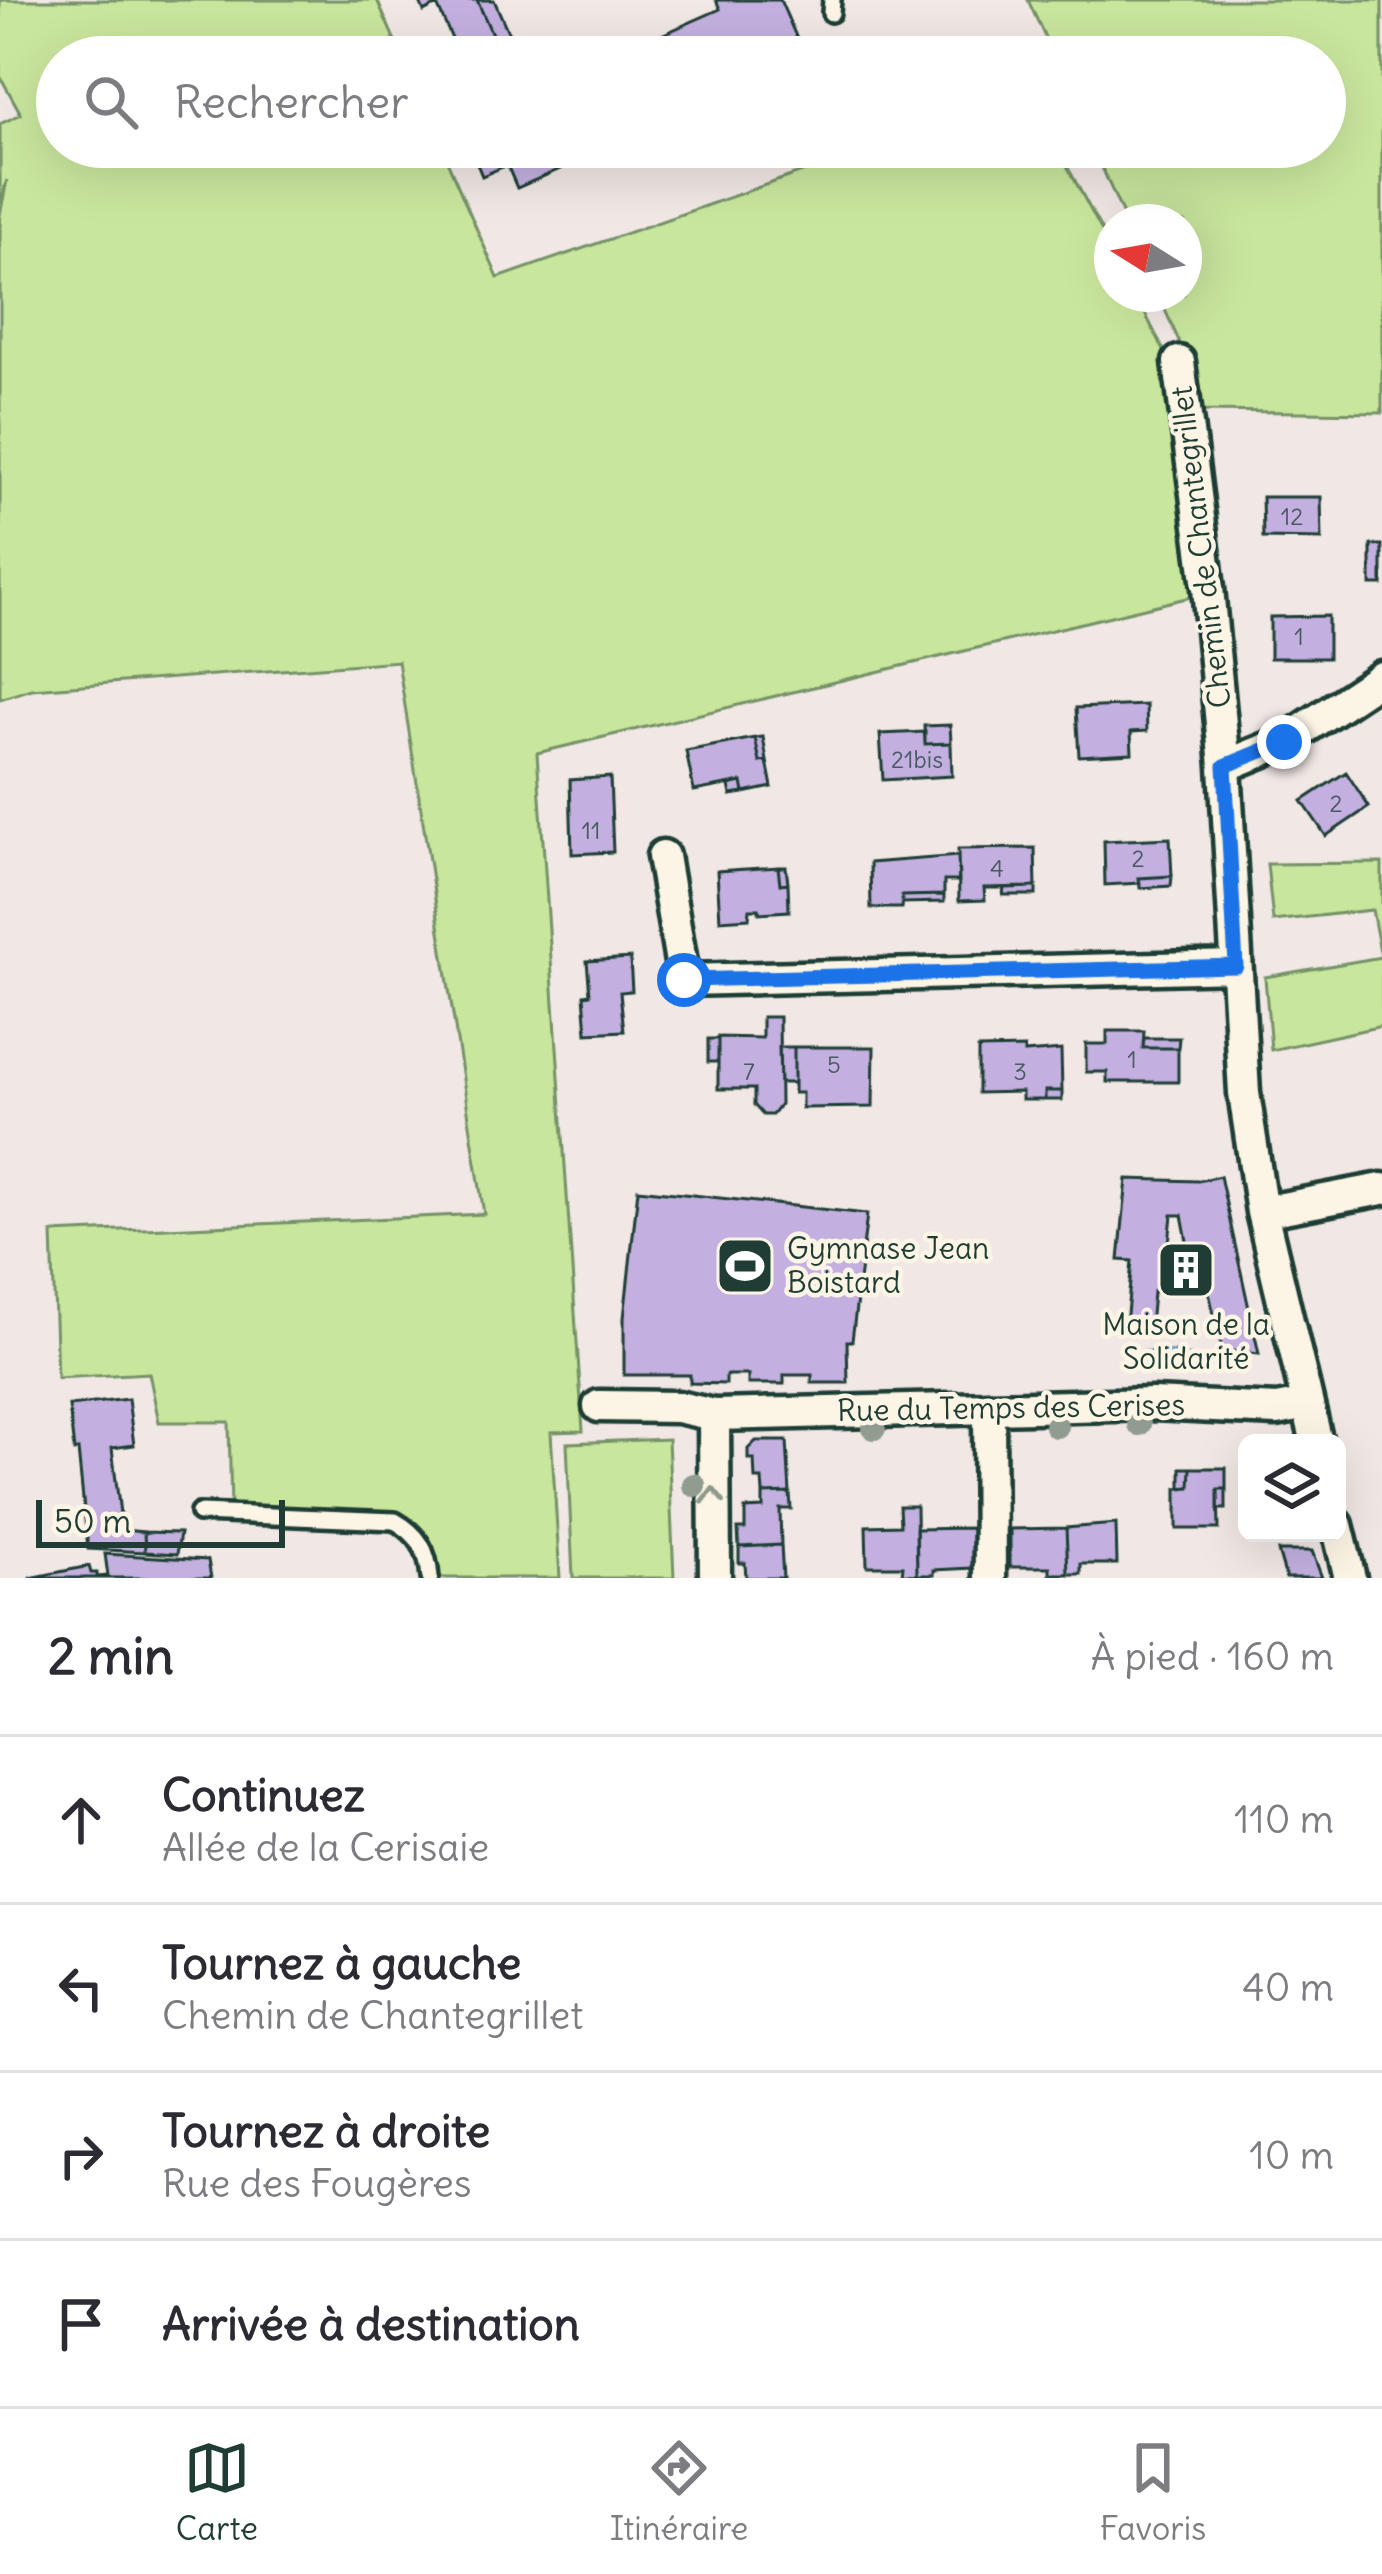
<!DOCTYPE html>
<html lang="fr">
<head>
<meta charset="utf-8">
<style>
	:root { --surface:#fff; --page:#f2f2f3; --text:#2b2b33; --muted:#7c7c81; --line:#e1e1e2; --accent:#1f3d34 }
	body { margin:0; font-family:Delius,sans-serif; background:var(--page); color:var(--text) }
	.controls { position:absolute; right:36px; bottom:36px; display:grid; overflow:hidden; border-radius:18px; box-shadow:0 12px 48px #0002 }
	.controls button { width:108px; height:108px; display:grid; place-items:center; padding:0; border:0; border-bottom:3px solid var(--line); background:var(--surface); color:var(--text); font:60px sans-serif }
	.compass { position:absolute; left:1094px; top:204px; width:108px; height:108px; border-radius:50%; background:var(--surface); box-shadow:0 12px 48px #0002; rotate:281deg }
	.scale { position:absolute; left:36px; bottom:30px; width:249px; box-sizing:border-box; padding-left:12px; border:6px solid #1f3d34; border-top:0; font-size:33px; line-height:42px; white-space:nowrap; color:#1f3d34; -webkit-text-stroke:9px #fcf5e5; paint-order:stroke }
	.stop { position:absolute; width:36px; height:36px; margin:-27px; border:9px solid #1a73e8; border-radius:50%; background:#fff }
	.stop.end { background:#1a73e8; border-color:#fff; box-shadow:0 3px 12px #0008 }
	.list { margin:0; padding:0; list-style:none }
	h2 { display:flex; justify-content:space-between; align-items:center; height:156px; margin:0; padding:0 48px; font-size:51px }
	h2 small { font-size:39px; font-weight:400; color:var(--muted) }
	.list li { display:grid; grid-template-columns:78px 1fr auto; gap:36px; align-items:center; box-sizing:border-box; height:168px; padding:0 48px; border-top:3px solid var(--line) }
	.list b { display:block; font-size:45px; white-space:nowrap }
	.list p { margin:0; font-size:39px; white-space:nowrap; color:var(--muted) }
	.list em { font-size:39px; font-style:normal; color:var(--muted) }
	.icon { flex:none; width:66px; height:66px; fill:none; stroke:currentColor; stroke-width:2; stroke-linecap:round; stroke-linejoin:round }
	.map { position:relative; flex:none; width:1382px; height:1578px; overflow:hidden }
	.search { position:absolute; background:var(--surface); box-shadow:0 12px 48px #0002; left:36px; right:36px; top:36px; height:132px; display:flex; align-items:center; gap:30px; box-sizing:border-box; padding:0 42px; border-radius:66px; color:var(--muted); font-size:45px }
	.sheet { height:828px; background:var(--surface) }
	nav { display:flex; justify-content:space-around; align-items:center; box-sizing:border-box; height:168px; border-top:3px solid var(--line); background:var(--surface); font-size:33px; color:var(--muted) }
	nav a { display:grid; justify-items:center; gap:6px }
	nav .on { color:var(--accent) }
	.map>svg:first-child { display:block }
	.green { fill:#c9e69d; stroke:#749268; stroke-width:3 }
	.water { fill:#a0d3fe; stroke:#6c97ad; stroke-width:3 }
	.building { fill:#c3b0e0; stroke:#1f3d34; stroke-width:3; fill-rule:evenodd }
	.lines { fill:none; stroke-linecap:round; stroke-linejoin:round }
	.lane-casing { stroke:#1f3d34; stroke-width:24 }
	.street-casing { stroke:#1f3d34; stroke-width:39 }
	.lane { stroke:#fcf5e5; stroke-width:15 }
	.street { stroke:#fcf5e5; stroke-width:30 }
	.tree { fill:#909c8f }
	.oneway { stroke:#8e998c }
	.route { stroke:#1a73e8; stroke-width:15 }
	.labels { text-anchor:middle; stroke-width:9; stroke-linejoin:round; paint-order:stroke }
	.number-label { font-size:24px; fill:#485a5f }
	.street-label { font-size:30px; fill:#1f3d34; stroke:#fcf5e5 }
	.poi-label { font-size:30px; fill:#1f3d34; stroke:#fcf5e5; text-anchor:start }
</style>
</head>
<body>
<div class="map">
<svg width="1382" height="1578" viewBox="0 0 1382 1578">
	<rect width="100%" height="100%" fill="#f1e7e4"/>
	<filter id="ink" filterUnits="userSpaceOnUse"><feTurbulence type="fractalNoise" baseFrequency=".00833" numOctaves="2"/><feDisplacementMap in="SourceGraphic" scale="24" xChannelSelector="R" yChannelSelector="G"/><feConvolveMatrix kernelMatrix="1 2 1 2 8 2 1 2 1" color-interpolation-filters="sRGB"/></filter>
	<g filter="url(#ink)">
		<path class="green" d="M0,0H377L402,57H57V147H441L498,278L814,168L849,147H1057L1112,250V294H1135L1172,366L1199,595L537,753L583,1431L551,1432L560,1578H435C435,1548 421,1529 396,1512L231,1511L229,1422H159L149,1373L57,1378L52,1233L484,1214L398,661L32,689L0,699V215L7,180L0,203V124L21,114L0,76Z
			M1028,0H1382V413L1201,411L1186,357L1158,294H1184V222H1126L1093,147H1325V57H1054Z
			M1382,863V1026L1271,1050L1265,977L1381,957L1372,910L1273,921L1267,864Z
			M668,1439L674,1578H573L567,1443Z"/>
		<path class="water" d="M1143,1351L1179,1352L1201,1360L1195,1364L1134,1368L1132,1361Z"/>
		<path class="building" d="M419,0H477L502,57H460L437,5L424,12Z
			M477,0H494L519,57H502Z
			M716,0H780L805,57H636L632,48L720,9Z
			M629,42L636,57H611L610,50Z
			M470,147H589L592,155L517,188L507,165L482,176Z
			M1262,497H1321L1322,539L1263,538Z
			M1371,545H1382V585H1371Z
			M1328,616V658H1270V617Z
			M1146,705L1147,731L1131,732L1132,753L1079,756L1076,708Z
			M950,725L951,743L925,744L924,726Z
			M925,732V744L951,743L952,776L883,780L880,734Z
			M763,737L767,761L760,762L755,738Z
			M755,738L760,762L767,761L772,787L744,793L742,782L694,791L686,751Z
			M1346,772L1369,807L1326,836L1302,801Z
			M610,777L613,852L572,854L570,780Z
			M742,782L744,793L731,795L729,785Z
			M1170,838L1172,876L1139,878L1140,883L1105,885L1104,841Z
			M1035,848L1036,887L984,888L985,900L959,901L958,849Z
			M958,856L959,881H944V895L902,896V908H871L870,863Z
			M778,867L780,884L788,883L789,911L759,913V909H750L749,918L720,920L717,871Z
			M778,867H786L788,883L780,884Z
			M1172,876L1171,886L1140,888L1139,878Z
			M1036,887V895H1003L1004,888Z
			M944,895V902L902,903V896Z
			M630,958L632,991L620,992L624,1031L587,1033L584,995L590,994L587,961Z
			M762,1017H779L780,1105L772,1115H763L754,1105V1089H718V1037L762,1038Z
			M1107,1031H1144L1143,1048H1178V1082H1107V1072H1086V1044H1107Z
			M1144,1038H1179L1178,1048H1143Z
			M708,1039H718V1062H708Z
			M779,1047H794V1083H780Z
			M794,1047H874L873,1107L802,1108V1093H794Z
			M1024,1048V1053L1061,1050L1062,1091H1045V1100H1022V1092L978,1093V1049Z
			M1045,1091H1062V1100H1045Z
			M1220,1176L1259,1354L1222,1350L1206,1279L1153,1292L1150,1327L1126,1325L1132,1261L1119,1260L1127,1179L1198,1181ZM1172,1215H1182L1188,1246L1168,1252Z
			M638,1189L867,1214L852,1341H847L848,1383H812V1375H784V1384H748V1375H726V1384L690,1383V1375H624V1318Z
			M128,1399L134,1445L112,1448L122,1530L144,1532L145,1552L88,1549L78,1450L74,1451L69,1406Z
			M756,1441H787L790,1493L763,1494L762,1479H755L754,1459H748V1449Z
			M1181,1468H1191L1190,1487L1181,1488Z
			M1191,1468H1226V1489H1218L1219,1529H1177V1488L1190,1487Z
			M1218,1489H1226V1509H1218Z
			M790,1493L791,1509H780L781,1545L739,1547L738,1529H745V1509L763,1508V1494Z
			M899,1506H916L917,1575L902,1574L903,1566H867L866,1526L900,1525Z
			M1116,1524L1117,1564H1081V1574H1068L1066,1528Z
			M972,1528L973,1568L934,1570V1575H917L916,1529Z
			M1066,1528L1068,1574H1050V1567H1010V1529Z
			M144,1532L180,1533L177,1554L145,1552Z
			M781,1545L783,1578H746L745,1563H739V1547Z
			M1278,1551H1312L1322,1578H1286Z
			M105,1554L208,1560L211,1578H30L89,1566L91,1573H97V1577L108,1576Z"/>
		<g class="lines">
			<defs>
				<path id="lane" d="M831,13L832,0
					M199,1513L395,1521C418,1534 428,1550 430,1578"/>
				<path id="street" d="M1179,362L1208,588L1225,766L1244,1093L1262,1212L1317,1443
					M1225,766L1284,742L1382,677
					M663,856L684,980L1236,966
					M1262,1212L1382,1189
					M599,1406L678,1407L714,1415L1153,1404L1277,1410L1307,1404
					M989,1408L990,1578
					M714,1415L715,1578
					M1337,1525L1350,1578"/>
			</defs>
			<use href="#lane" class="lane-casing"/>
			<use href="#street" class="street-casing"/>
			<use href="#lane" class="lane"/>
			<use href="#street" class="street"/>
		</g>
		<g class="tree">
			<circle cx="1139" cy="1424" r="12"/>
			<circle cx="1056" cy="1426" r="12"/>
			<circle cx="874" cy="1428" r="12"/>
			<circle cx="694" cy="1485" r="12"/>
		</g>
		<defs><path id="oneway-chevron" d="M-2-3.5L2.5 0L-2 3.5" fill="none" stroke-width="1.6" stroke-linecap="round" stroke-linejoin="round" transform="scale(3)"/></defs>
		<use class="oneway" href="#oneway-chevron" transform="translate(713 1496) rotate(-91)"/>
	</g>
	<g class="lines" filter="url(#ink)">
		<path class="route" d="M684,980L1236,966L1225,766L1284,742"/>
	</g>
	<defs>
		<symbol id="stadium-square" viewBox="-11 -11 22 22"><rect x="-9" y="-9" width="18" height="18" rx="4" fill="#1f3d34" stroke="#fcf5e5"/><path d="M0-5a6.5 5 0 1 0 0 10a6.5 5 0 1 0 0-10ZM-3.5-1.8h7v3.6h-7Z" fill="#fff"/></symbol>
		<symbol id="building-square" viewBox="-11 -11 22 22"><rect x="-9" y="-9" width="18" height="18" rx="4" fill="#1f3d34" stroke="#fcf5e5"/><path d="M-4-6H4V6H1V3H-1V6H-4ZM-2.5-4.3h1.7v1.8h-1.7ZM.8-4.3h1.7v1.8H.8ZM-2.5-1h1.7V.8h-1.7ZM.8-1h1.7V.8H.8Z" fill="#fff"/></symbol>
	</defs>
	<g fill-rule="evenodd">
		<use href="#stadium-square" x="712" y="1233" width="66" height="66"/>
		<use href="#building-square" x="1153" y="1237" width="66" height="66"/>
	</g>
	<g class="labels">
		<g class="number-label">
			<text x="1292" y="525">12</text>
			<text x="1299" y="645">1</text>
			<text x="917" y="768">21bis</text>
			<text x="1336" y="812">2</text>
			<text x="591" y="839">11</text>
			<text x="1138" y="867">2</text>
			<text x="997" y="877">4</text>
			<text x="1132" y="1068">1</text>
			<text x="834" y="1073">5</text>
			<text x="749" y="1080">7</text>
			<text x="1020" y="1080">3</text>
		</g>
		<g class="street-label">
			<text transform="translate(1201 547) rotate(-97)" y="10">Chemin de Chantegrillet</text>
			<text transform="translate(1011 1408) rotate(-1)" y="10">Rue du Temps des Cerises</text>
		</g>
		<g class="poi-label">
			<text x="787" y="1259">Gymnase Jean<tspan x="787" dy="34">Boistard</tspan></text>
			<text x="1186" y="1335" text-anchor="middle">Maison de la<tspan x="1186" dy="34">Solidarité</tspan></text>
		</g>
	</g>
</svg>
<div class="controls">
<button><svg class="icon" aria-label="layers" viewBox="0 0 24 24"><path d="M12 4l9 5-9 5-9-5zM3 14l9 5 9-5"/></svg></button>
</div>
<svg class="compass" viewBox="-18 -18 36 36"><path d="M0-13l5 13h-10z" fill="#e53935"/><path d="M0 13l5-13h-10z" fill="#7c7c81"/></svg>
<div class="scale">50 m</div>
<div class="stop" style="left:684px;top:980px"></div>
<div class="stop end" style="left:1284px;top:742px"></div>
<div class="search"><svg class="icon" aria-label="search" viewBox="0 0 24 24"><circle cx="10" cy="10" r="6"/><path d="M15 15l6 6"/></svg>Rechercher</div>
</div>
<section class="sheet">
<h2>2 min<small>À pied · 160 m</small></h2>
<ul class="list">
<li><svg class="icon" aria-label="ahead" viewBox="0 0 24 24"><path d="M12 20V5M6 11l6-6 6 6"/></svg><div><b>Continuez</b><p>Allée de la Cerisaie</p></div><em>110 m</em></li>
<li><svg class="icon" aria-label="left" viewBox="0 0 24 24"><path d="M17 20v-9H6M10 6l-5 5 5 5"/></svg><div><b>Tournez à gauche</b><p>Chemin de Chantegrillet</p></div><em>40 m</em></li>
<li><svg class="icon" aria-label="right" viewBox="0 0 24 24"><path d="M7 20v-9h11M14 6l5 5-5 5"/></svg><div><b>Tournez à droite</b><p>Rue des Fougères</p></div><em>10 m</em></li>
<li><svg class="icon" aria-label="arrive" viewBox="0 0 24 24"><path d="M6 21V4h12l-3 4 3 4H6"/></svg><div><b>Arrivée à destination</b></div></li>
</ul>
</section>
<nav>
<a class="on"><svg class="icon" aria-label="map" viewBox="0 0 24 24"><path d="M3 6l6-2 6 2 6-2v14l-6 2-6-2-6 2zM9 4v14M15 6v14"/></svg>Carte</a>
<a><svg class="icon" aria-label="directions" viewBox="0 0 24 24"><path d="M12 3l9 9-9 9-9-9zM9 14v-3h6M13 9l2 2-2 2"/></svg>Itinéraire</a>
<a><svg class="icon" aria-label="saved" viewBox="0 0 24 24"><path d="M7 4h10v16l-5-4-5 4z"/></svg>Favoris</a>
</nav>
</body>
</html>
